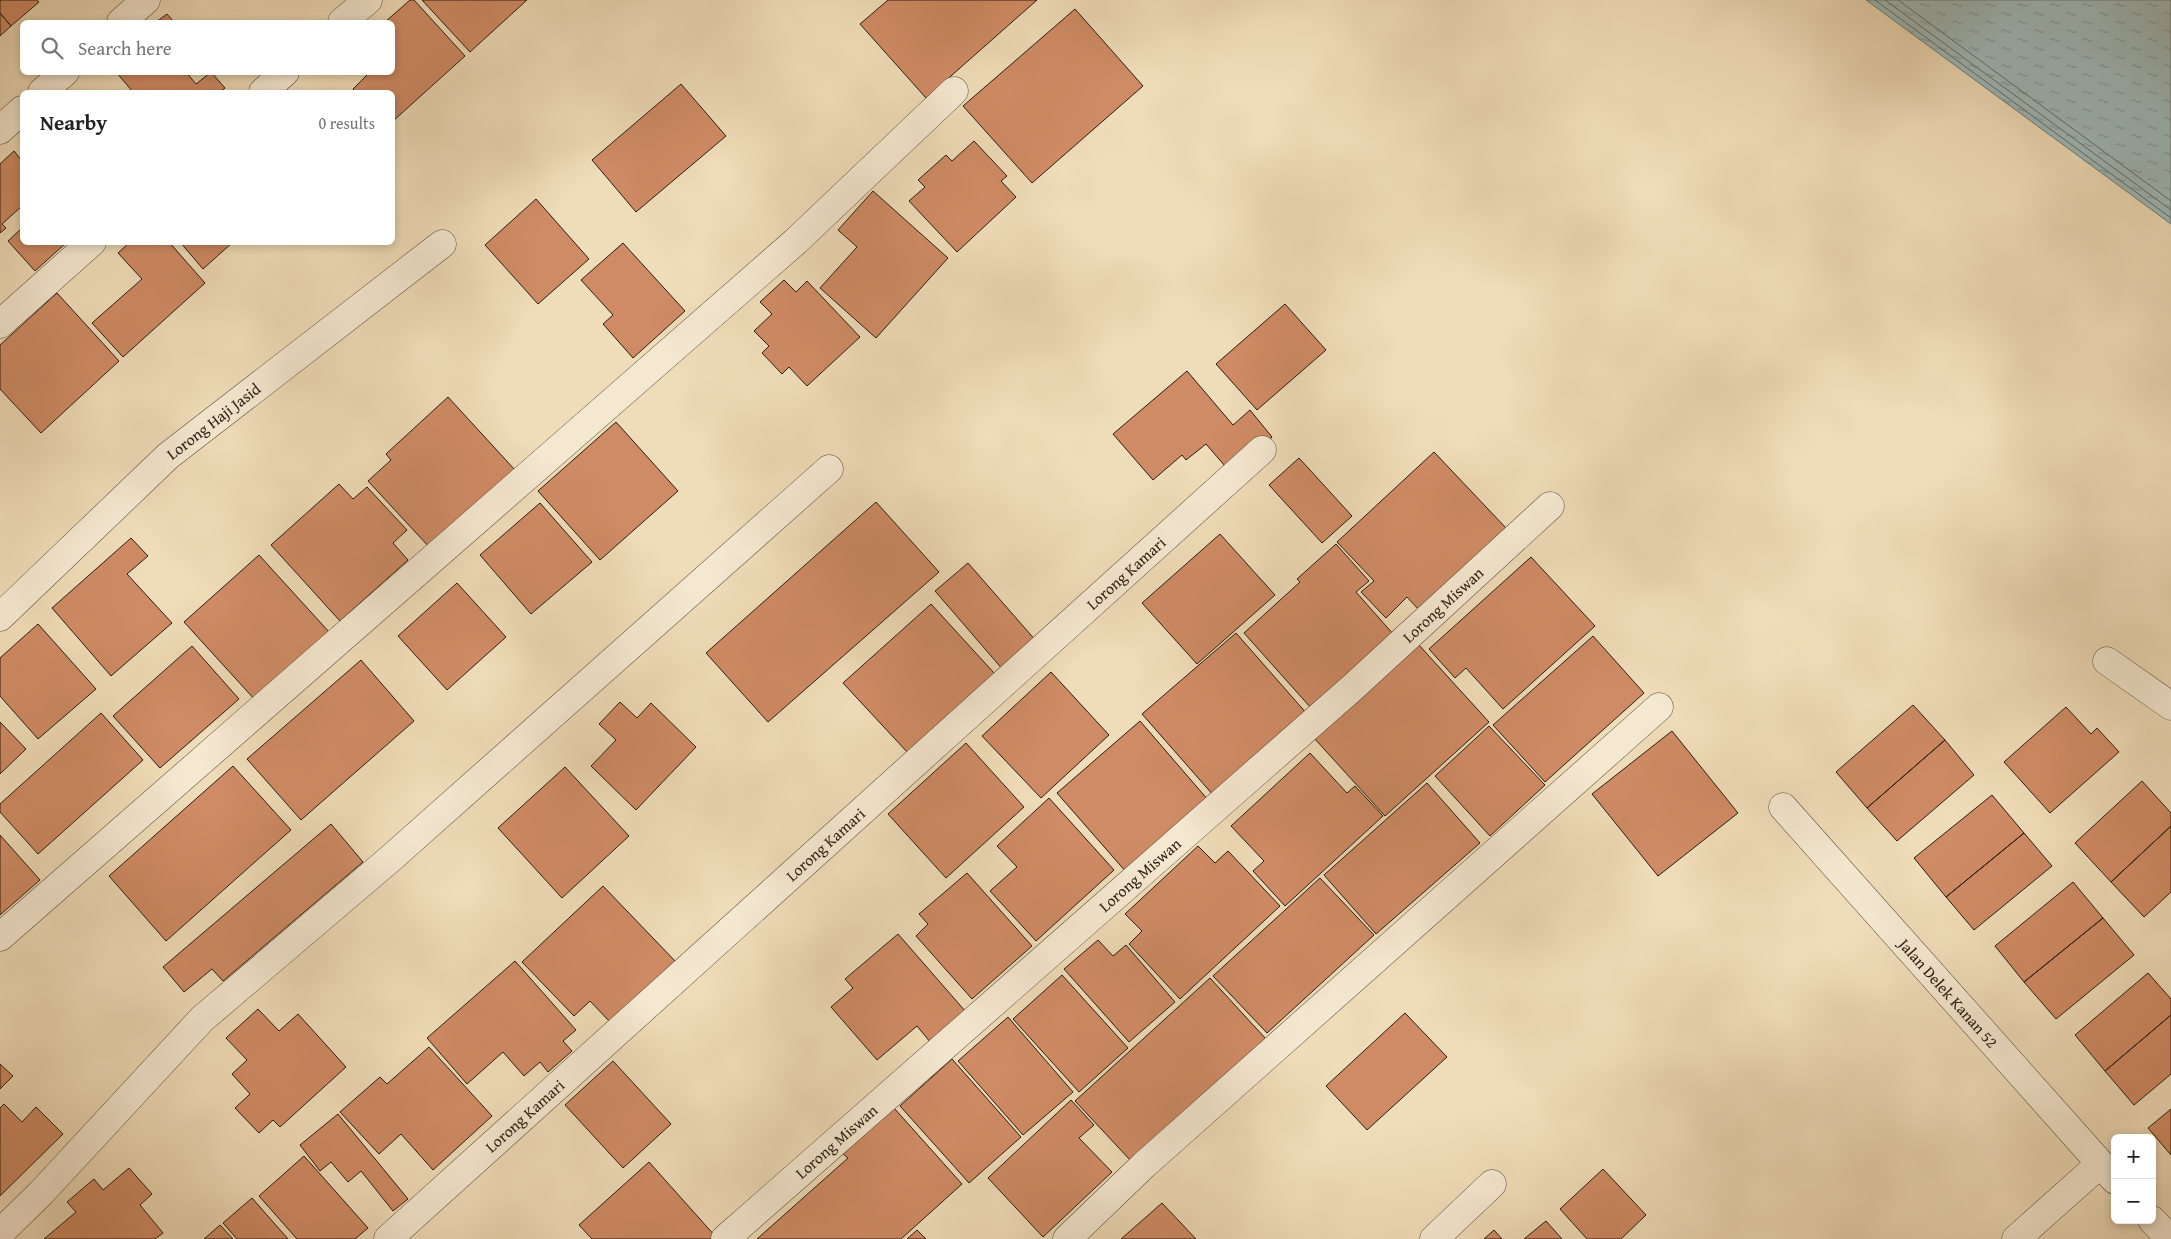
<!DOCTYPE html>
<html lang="en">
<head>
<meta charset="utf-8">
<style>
	:root { --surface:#fff; --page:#f6f6f6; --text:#222; --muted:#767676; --line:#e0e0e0 }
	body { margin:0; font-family:"Gentium Book Plus",serif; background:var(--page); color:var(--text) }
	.controls { position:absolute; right:15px; bottom:15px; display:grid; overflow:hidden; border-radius:8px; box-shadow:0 2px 8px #0003 }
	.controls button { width:45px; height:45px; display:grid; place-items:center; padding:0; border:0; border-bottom:1px solid var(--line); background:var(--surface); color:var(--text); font:25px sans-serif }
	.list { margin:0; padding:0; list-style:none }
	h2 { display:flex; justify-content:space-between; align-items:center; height:65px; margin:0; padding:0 20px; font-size:21px }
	h2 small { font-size:16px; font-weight:400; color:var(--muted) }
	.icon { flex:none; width:28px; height:28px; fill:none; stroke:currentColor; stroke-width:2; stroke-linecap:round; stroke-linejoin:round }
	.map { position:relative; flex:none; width:2171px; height:1239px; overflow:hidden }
	.search { position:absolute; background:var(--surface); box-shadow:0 2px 8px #0003; left:20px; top:20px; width:375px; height:55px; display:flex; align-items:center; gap:12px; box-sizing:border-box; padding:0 18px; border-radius:8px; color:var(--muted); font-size:19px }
	.panel { position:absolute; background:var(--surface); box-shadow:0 2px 8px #0003; left:20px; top:90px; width:375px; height:155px; border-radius:8px }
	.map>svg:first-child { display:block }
	.water { fill:url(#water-ripples); stroke:#707b76 }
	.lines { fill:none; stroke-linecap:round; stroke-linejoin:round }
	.shore { stroke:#646b65; stroke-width:1 }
	.building { fill:#cf8b65; stroke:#2a1d11 }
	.minor-casing { stroke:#5b4d3b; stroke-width:29 }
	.minor { stroke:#f5e8d1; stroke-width:28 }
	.labels { text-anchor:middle; stroke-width:4.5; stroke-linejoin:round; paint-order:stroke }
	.street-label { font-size:16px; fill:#2a1d11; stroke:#f5e8d1 }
</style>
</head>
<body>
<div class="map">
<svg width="2171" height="1239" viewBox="0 0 2171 1239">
	<defs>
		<pattern id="water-ripples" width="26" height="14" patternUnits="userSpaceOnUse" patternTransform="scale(1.25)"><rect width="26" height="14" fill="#9eb9b9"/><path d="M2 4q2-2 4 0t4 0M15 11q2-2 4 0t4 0" fill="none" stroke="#819695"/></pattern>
	</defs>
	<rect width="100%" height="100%" fill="#efdcb8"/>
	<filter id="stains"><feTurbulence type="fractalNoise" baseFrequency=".004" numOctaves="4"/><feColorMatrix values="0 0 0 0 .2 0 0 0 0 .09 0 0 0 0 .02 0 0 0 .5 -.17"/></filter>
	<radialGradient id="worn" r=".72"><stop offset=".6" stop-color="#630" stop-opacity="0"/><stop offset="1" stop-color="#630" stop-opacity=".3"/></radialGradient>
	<path class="water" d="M1866,0H2171V224Z"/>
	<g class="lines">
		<path class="shore" d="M1875,0L2171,218
			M1885,0L2171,210
			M1898,0L2171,201"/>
	</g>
	<path class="building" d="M0,0H37L39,2L11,26L0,13Z
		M410,0H414L465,56L392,122V92H356L353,89L368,74L367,72H392V22H385Z
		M422,0H527L470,52Z
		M888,0H1037L926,98L860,24Z
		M1075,9L1143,86L1032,183L963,106Z
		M0,13L11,26L0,36Z
		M167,14L174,22H156Z
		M116,72H186L196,84L211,72L225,88L220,92H133Z
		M681,84L726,136L636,212L592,160Z
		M974,141L1007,176L1001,181L1016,197L957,252L909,201L925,187L918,180L946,155L952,161Z
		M14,151L22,161V206L2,224L6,228L0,233V164Z
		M873,191L948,258L876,338L820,288L857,247L838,230Z
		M536,199L589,259L538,304L485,245Z
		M22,228V242H67L35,271L8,241Z
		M130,242H169L205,283L123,357L92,323L142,279L118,253Z
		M180,242H233L203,269Z
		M623,243L685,311L633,358L603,324L613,315L581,280Z
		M784,280L796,292L807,281L860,337L807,386L789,367L782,374L762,353L769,346L754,331L772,314L760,302Z
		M57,293L119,361L41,433L0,389V345Z
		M1285,304L1326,350L1257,410L1216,364Z
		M1187,371L1233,425L1250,410L1272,437L1231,473L1206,444L1186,460L1182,455L1153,480L1113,434Z
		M448,397L515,470L430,548L368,481L391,460L386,454Z
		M616,422L678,491L600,560L538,491Z
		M1434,452L1506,528L1419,610L1407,597L1386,618L1361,592L1374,581L1337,542Z
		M1299,458L1352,516L1322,543L1269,485Z
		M339,484L353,499L367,487L407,530L393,543L408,560L340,621L271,545Z
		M876,502L939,572L768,722L706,653Z
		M540,503L592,562L531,614L480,555Z
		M1220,534L1275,595L1197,664L1142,603Z
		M131,538L148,556L127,574L172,623L111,676L52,608Z
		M1336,544L1369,581L1356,592L1394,635L1311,708L1244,633L1300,582L1297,579Z
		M259,555L330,633L256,701L184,622Z
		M1531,557L1595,626L1503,709L1466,668L1455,678L1429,649Z
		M968,563L1037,642L1004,671L935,591Z
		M457,583L506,637L447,690L398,636Z
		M931,604L995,674L908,753L843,683Z
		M38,624L96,689L38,739L0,696V658Z
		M1236,633L1308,715L1214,796L1142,714Z
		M1593,636L1644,693L1545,782L1493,725Z
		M1418,644L1489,722L1385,816L1314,738Z
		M192,646L239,699L160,768L113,716Z
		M361,660L414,721L301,820L247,759Z
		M1051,672L1109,735L1041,798L982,736Z
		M620,702L637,718L651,703L696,747L636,810L591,766L616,740L599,724Z
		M1913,705L1945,740L1867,808L1836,772Z
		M2066,707L2091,734L2097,728L2119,752L2050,813L2004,762Z
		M101,713L143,760L38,854L0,812V804Z
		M1140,721L1209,801L1127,873L1057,793Z
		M0,722L26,749L0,774Z
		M1489,726L1545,785L1490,836L1435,776Z
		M1672,731L1738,813L1658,876L1592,794Z
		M1945,740L1974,775L1897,841L1867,808Z
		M966,743L1024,807L946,878L888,814Z
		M1310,753L1347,793L1355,786L1383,816L1285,906L1253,871L1264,861L1231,826Z
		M233,766L291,830L166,941L109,876Z
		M565,767L629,836L562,898L498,828Z
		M2142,781L2171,813V826L2111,882L2075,843Z
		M1427,783L1480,843L1376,934L1324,875Z
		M1992,795L2024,833L1946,897L1914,858Z
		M1049,798L1114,870L1036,941L990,891L1017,867L997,846Z
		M331,824L363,862L223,981L212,969L184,992L163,967Z
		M2171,826V892L2144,917L2111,882Z
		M2024,833L2052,866L1974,930L1946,897Z
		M0,835L40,880L0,915Z
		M1198,846L1215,863L1228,851L1280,906L1180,999L1129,944L1142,931L1125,914Z
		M967,873L1032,946L972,999L916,936L928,924L919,914Z
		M1320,878L1374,935L1267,1033L1213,976Z
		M2073,882L2103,918L2024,982L1995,946Z
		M603,886L676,962L611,1023L590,1001L574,1016L522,962Z
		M2103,918L2134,955L2056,1019L2024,982Z
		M898,934L966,1012L931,1043L917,1026L877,1060L831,1007L853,988L845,979Z
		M1098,940L1113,956L1126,945L1175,1002L1129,1042L1064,969Z
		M515,961L576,1030L563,1041L572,1051L548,1072L540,1062L524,1076L503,1052L467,1084L427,1038Z
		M2148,973L2171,999V1015L2105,1071L2075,1035Z
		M1062,975L1128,1048L1079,1092L1013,1019Z
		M1210,978L1266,1039L1131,1161L1075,1101Z
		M258,1009L279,1031L298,1014L346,1067L280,1127L273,1120L259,1133L235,1108L250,1094L232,1074L247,1060L226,1038Z
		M1405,1013L1447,1057L1367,1130L1326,1086Z
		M2171,1015V1074L2134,1105L2105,1071Z
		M1008,1017L1073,1092L1023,1135L958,1061Z
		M429,1047L492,1116L433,1170L401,1134L379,1154L340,1112L380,1077L387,1084Z
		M952,1059L1021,1137L969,1183L900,1106Z
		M613,1061L671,1124L623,1168L565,1105Z
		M0,1064L13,1076L0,1089Z
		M1071,1100L1094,1125L1079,1138L1112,1172L1043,1237L988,1178Z
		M4,1104L22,1122L36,1107L63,1134L0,1196V1108Z
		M894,1108L962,1184L901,1239H757L848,1158L843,1154Z
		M2171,1109V1155L2148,1128Z
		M338,1114L408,1199L393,1211L361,1171L348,1182L331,1162L320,1171L300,1145Z
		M304,1156L368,1228L355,1239H297L259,1196Z
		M649,1162L716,1237L713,1239H592L579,1225Z
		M129,1168L152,1194L140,1205L163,1233L155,1239H44L76,1212L67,1202L94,1179L103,1190Z
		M1603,1169L1646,1215L1621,1239H1587L1560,1209Z
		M252,1198L288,1239H237L223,1223Z
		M1162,1203L1196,1239H1121Z
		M1546,1221L1562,1239H1524Z
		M220,1225L233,1239H204Z
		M917,1230L926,1239H907Z
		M1494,1230L1502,1239H1484Z"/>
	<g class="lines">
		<defs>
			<g id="minor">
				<path d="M121,22L146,0"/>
				<path d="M342,22L368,0"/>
				<path d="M42,92L65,72"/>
				<path d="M263,92L285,72"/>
				<path d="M0,130L22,110"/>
				<path d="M0,324L92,242"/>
				<path id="s1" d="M0,617L168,456L442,244"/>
				<path d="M2107,661L2171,706"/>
				<path id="s2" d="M1783,807L2115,1180"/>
				<path d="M0,937L795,242L954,91"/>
				<path d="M2152,1220L2170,1239"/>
				<path d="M0,1233L41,1193L202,1019L390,859L829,469"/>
				<path id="s3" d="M388,1239L1262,450"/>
				<path id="s4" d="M725,1239L1352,688L1550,506"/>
				<path d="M1067,1239L1144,1165L1659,707"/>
				<path d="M1434,1239L1492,1184"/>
				<path d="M2016,1239L2100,1164"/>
			</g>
		</defs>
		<use href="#minor" class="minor-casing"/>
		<use href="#minor" class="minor"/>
	</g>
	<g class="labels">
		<g class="street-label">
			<text dy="6" stroke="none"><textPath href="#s1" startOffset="290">Lorong Haji Jasid</textPath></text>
			<text dy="6" stroke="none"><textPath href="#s3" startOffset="994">Lorong Kamari</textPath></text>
			<text dy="6" stroke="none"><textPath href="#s4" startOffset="958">Lorong Miswan</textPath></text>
			<text dy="6" stroke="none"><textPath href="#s3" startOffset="589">Lorong Kamari</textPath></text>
			<text dy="6" stroke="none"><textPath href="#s4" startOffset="552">Lorong Miswan</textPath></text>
			<text dy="6" stroke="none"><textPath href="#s2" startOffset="249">Jalan Delek Kanan 52</textPath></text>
			<text dy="6" stroke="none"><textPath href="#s3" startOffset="184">Lorong Kamari</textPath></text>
			<text dy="6" stroke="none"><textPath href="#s4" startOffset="148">Lorong Miswan</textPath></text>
		</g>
	</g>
	<rect width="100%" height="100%" filter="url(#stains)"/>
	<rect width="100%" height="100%" fill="url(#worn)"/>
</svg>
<div class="controls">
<button>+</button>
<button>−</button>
</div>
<div class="search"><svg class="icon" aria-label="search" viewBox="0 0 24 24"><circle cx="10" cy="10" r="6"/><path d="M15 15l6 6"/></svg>Search here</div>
<section class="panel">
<h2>Nearby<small>0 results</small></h2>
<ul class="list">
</ul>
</section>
</div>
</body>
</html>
